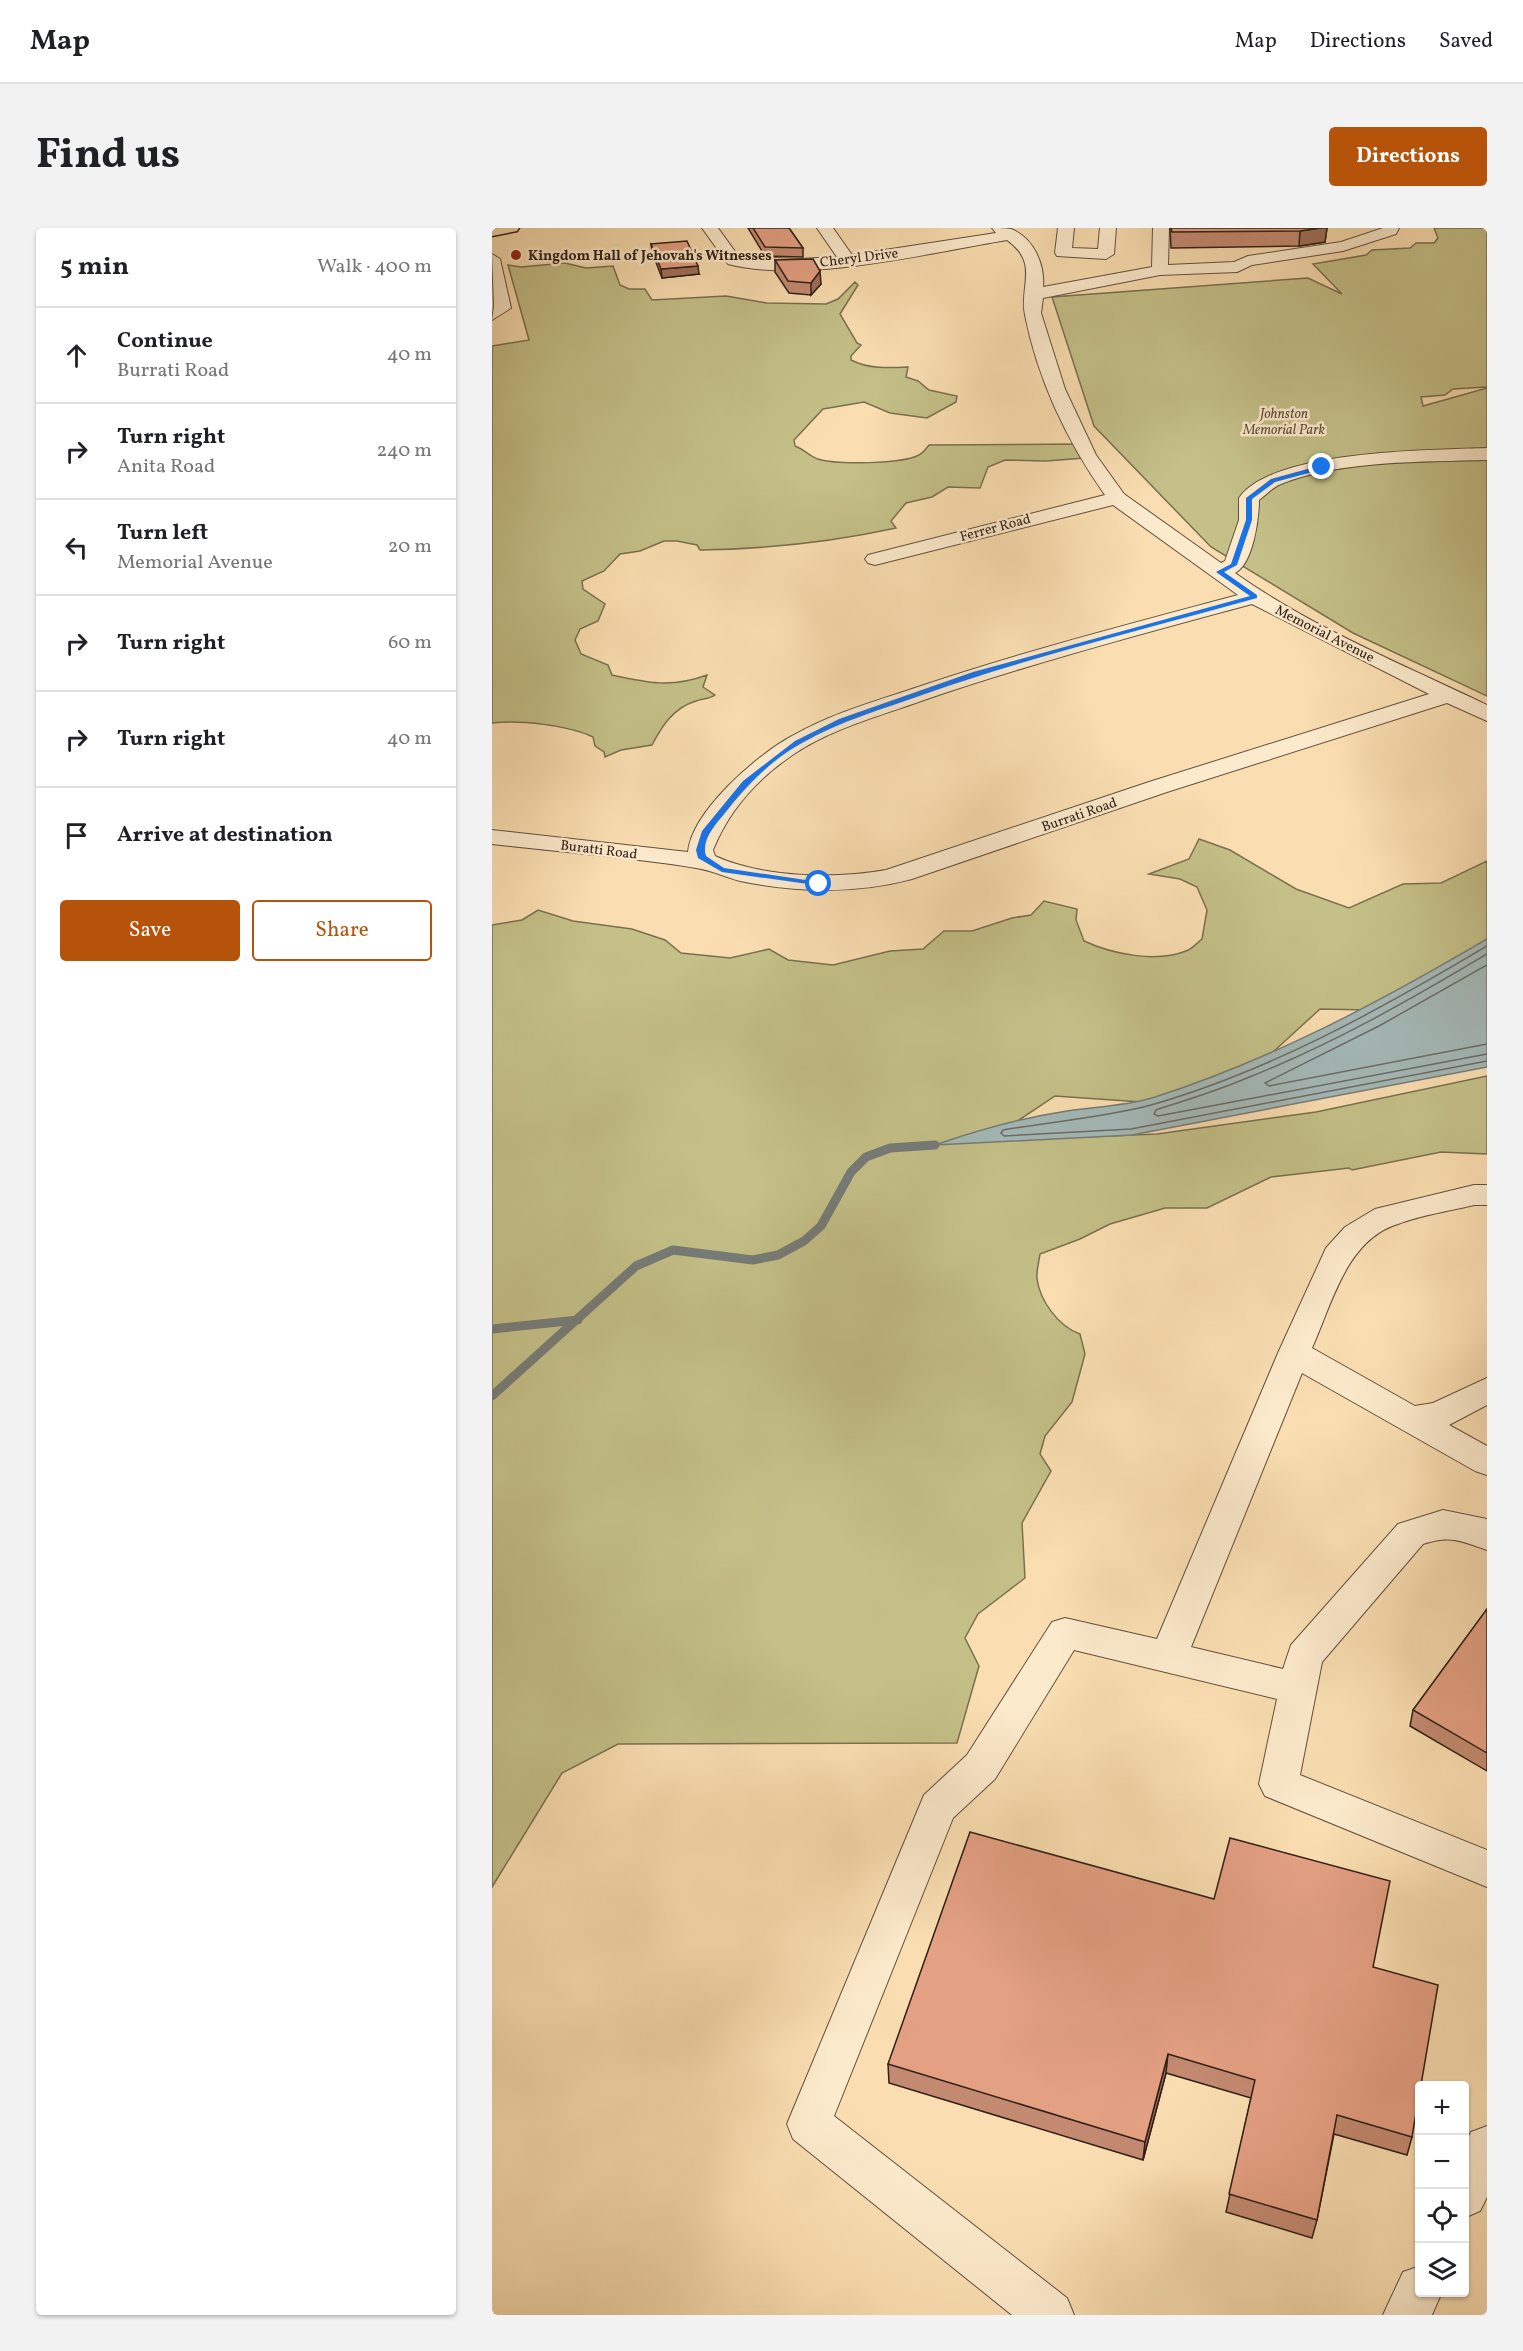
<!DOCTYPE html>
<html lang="en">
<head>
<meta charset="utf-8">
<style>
	:root { --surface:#fff; --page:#f2f2f2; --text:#202124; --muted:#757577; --line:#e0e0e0; --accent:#b45309 }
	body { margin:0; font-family:Vollkorn,serif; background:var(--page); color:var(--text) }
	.controls { position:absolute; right:18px; bottom:18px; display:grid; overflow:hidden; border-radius:6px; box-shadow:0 2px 4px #0004 }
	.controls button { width:54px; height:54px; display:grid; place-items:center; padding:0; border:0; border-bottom:2px solid var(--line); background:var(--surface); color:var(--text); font:30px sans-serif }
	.stop { position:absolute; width:18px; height:18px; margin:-14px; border:4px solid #1a73e8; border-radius:50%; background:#fff }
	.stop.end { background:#1a73e8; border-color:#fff; box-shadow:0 2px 6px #0008 }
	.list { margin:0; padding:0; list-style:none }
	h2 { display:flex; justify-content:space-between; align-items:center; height:78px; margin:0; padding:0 24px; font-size:26px }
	h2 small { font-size:20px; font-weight:400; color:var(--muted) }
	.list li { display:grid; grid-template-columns:39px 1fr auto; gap:18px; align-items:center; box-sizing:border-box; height:96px; padding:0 24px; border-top:2px solid var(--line) }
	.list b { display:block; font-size:22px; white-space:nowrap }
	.list p { margin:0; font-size:20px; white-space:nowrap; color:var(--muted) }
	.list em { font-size:20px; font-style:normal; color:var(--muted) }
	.actions { display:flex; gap:12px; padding:18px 24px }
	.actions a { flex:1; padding:14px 0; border:2px solid var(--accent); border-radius:6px; text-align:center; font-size:21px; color:var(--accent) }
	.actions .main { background:var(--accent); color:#fff }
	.icon { flex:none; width:33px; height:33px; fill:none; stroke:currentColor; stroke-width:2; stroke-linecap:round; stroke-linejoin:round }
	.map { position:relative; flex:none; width:995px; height:2087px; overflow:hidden; border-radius:6px }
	header { display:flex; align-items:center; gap:36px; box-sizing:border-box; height:84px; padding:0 30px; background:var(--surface); border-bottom:2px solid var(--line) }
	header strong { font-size:28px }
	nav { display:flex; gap:33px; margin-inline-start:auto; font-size:21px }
	.intro { display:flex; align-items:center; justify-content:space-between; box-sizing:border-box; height:144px; padding:0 36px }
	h1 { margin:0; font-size:42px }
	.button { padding:15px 27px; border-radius:6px; background:var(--accent); color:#fff; font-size:21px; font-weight:700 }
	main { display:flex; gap:36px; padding:0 36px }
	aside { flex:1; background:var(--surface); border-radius:6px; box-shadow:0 2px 4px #0004 }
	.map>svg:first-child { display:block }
	.green { fill:#c4c088; stroke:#7a7050; stroke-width:1.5 }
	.water { fill:#a4b9b8; stroke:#767c78; stroke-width:1.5 }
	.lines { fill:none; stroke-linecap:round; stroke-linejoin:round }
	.shore { stroke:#6a6c68; stroke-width:1.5 }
	.stream { stroke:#767c78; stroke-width:9 }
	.minor-casing { stroke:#62503e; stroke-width:2 }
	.major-casing { stroke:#302017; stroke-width:3 }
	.minor { fill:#fceacc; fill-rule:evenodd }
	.major { fill:#fadeb1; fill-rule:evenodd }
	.wall { fill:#c48a71; stroke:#302017; stroke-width:1.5 }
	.shaded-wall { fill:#a0705c; stroke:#302017; stroke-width:1.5 }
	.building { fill:#e4a083; stroke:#302017; stroke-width:1.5 }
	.route { fill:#1a73e8 }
	.poi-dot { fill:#8f2418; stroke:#fceacc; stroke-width:2 }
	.labels { text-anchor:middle; stroke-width:5; stroke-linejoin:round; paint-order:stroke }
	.far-poi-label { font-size:14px; font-weight:bold; fill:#302017; stroke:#fceacc; text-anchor:start }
	.far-street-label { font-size:14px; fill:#302017; stroke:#fceacc }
	.far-park-label { font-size:14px; font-style:italic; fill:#5c5039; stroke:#fceacc }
</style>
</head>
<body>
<header>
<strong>Map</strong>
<nav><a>Map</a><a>Directions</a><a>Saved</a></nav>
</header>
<div class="intro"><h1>Find us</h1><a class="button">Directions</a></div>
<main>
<aside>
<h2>5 min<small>Walk · 400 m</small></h2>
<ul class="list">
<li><svg class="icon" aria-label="ahead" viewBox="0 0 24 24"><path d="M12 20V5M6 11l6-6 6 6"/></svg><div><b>Continue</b><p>Burrati Road</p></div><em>40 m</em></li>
<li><svg class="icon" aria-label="right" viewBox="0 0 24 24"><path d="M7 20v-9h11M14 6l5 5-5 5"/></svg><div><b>Turn right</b><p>Anita Road</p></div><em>240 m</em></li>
<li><svg class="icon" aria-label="left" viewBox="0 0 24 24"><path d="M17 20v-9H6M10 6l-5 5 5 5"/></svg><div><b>Turn left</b><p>Memorial Avenue</p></div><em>20 m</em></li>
<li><svg class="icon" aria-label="right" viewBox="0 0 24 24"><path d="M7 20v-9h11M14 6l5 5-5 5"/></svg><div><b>Turn right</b></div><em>60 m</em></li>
<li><svg class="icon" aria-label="right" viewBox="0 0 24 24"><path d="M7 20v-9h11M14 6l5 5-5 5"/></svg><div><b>Turn right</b></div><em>40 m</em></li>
<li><svg class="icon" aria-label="arrive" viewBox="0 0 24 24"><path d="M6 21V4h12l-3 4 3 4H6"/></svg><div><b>Arrive at destination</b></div></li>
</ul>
<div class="actions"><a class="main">Save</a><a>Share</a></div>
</aside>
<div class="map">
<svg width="995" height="2087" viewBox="0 0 995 2087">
	<rect width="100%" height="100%" fill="#fadeb1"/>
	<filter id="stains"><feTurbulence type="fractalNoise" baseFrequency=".00333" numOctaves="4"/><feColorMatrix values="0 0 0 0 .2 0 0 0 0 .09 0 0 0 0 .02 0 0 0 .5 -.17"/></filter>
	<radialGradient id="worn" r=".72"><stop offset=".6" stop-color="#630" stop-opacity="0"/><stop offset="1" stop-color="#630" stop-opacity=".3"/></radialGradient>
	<path class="green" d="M942,0H995V159L961,161L953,167L929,169L931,178L995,160V468L861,405L719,319L602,198L560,69L816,50L850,66L821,36L874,27L880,22L918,20L924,15H942L946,10Z
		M73,35L94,40L121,38L128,57L137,61H153L160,72L234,68L275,75L334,76L346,71L363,54L366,57L348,86L365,115L369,117L359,128V132C376,141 397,140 416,139L414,149L426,153L437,162L465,168L464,174L435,190L398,185L372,174L331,181L302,212L303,218C313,222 319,229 326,231C345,237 410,236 427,227C431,225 434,221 437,217L586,216L592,230L554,233L513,232L496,239L488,260L456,259L440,269L414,275L399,293L404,300C340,314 274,321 208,322L205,317L185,313H172L148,323L128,326L112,343L90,353L91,361L113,376L106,393L88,401L83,412L89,426L116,437L120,447C156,455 180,460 215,447L211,459L223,467C216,472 211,470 204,473C181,480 170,498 160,517L129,522L113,529L112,524L103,518L101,509C76,497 28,492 0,495V118L37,112L16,37L29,39Z
		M707,611L738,622L804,661L857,680L911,656L949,655L995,633V716L877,782L828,781L781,824L723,859L664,875L563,868L512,902L593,909L665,906L824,884L995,848V926L949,924L860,942L857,940L779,949L715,980H673L618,996L588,1011L548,1026C547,1034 544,1043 545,1051C548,1073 567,1099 588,1106L593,1126L580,1174L553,1208L548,1226L559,1243L530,1295L533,1350L486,1386L473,1410L487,1438L465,1515L126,1516L70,1545L0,1659V697L30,692L46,682L81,693L140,701L173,712L189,725L238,730L277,721L296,732L341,737L398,723L431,721L452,703H480L520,690L539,687L552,673L585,681L584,692L592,713C620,726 664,735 694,723C700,721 705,715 710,711L715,682L705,659L688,651L657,646L697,631Z"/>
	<path class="water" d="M995,711V839L640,907L443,917C486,902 529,890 575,883C602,879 633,878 660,870C779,832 888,774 995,711Z"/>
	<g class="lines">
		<path class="shore" d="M995,718C891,780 776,844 659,877C615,889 557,894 511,902L509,905L512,908L639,901L995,833
			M995,726C918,772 839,817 755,850C725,863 694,872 664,882L662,886L666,888L995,826
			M995,737L887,798L773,855L777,858L995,816"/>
		<path class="stream" d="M0,1101L86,1092
			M0,1168L144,1038L181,1022L261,1032L286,1027L312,1013L329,998L359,944L374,929L398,920L443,917"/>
		<defs>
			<path id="minor" d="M210,0H226L247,29L308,31L345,29L325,0H341L360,27L504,5L500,0C506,0 514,0 519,1C542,10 553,37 551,59L660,39L661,0H677L676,37L742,34L756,28L849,14L891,0H907L904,6L851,23L760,37L745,44L668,47L551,70L549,85L573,161L604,227L632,266L729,335L733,333L747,292V270C780,222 939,222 995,220V232C933,234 847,232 789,256C781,259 774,267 767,272C767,291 761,336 743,345C819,399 910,436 995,477V493L955,475L675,564L420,651C363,666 306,665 248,653C233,649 219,642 204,640C137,629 68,624 0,616V602L196,624C200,583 265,527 300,508C338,486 381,474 423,460C529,424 638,396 746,367L621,277L383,337L376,335L373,331L376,327L613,267C575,213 546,152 533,87C527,57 548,36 515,12C436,25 313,56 236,36ZM760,376L937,466L657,554L394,642C343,651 271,650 223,628L221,622C237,582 266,550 302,526C341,500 388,488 432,472C540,435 650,406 760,376Z
				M566,0H582L580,20L606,21L608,0H624L622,26L614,31L565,28L563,25Z
				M0,26L8,31L19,80L0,92L2,78Z
				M982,957H995V977H982C957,983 930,987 906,996C854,1012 840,1076 820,1120L923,1178L941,1175L995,1150V1177L957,1197L995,1218V1247L983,1243L810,1145L699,1419L791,1441L799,1417L906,1296L951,1282L995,1291V1322C968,1313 960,1307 931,1316L830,1434L808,1547L995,1622V1659L773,1568L767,1556L785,1471L582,1422L503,1551L461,1590L342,1888L575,2070L582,2087H520L301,1911L295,1896L432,1567L475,1527L560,1394L573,1390L665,1411L786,1125L834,1020L853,999L883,981Z
				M995,1898V1969L988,1983L972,1990V1918L979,1904Z
				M928,2038V2064H950L940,2087H891L911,2044Z"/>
			<path id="major" d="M0,0H27L25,3L0,8Z"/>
		</defs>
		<use href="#minor" class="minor-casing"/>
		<use href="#major" class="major-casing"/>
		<use href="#minor" class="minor"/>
		<use href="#major" class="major"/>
	</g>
	<path class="wall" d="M256,0H297L311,20V29L273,28Z
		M678,0H835L833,14L807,18L679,20Z
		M159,16L207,46L170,50L160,24Z
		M283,32L329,56L319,67L297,65L283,44Z
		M995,1381V1543L918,1498L921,1482Z
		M881,1739L920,1909L915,1927L842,1906L825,1992L820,2010L734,1984L759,1870L674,1845L651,1932L397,1855L396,1836Z"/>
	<path class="shaded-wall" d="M828,0H835L833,14L807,18L808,3Z
		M206,38L207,46L170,50L169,41Z
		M328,43L329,56L319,67V55Z
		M676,1826L674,1845L651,1932L653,1914Z"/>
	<path class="building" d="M261,0H297L311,20L273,19Z
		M679,0H828L808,3L680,4Z
		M195,13L206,38L169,41L159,16Z
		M321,31L328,43L319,55L296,53L283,32Z
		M995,1381V1525L921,1482Z
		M478,1604L722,1671L738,1610L898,1653L881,1739L946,1757L929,1857H927V1867L920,1909L845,1887L825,1992L737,1966L763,1852L676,1826L653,1914L396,1836Z"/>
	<path class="route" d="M830,237L832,241L783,254L760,271V292L745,337L732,344L765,367V370C654,401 541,428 433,466C391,481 348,493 310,515C279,532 255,557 233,585C223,597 209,612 214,628L232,640L327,654L330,658L230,644L206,630L204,622L210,603L251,553L303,513L347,491L481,444L758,368L724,344L739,336L754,292V270L779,251Z"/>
	<circle class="poi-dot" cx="24" cy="27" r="6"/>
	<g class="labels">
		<g class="far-poi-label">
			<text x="36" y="32">Kingdom Hall of Jehovah's Witnesses</text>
		</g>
		<g class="far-street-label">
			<text transform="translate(367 29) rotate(-7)" y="5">Cheryl Drive</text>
			<text transform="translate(503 299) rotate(-15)" y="5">Ferrer Road</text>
			<text transform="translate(833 405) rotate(27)" y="5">Memorial Avenue</text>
			<text transform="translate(587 586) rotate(-19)" y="5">Burrati Road</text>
			<text transform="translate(107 621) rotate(7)" y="5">Buratti Road</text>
		</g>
		<g class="far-park-label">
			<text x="792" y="190">Johnston<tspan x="792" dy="16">Memorial Park</tspan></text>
		</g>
	</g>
	<rect width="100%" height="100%" filter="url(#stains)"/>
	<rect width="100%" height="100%" fill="url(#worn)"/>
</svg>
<div class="controls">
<button>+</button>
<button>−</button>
<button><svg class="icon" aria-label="locate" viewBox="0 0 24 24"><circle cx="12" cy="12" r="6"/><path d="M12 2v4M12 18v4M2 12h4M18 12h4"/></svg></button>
<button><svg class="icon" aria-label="layers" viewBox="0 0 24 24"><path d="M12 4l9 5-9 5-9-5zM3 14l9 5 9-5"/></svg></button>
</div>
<div class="stop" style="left:327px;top:656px"></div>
<div class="stop end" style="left:830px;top:239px"></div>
</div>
</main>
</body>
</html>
